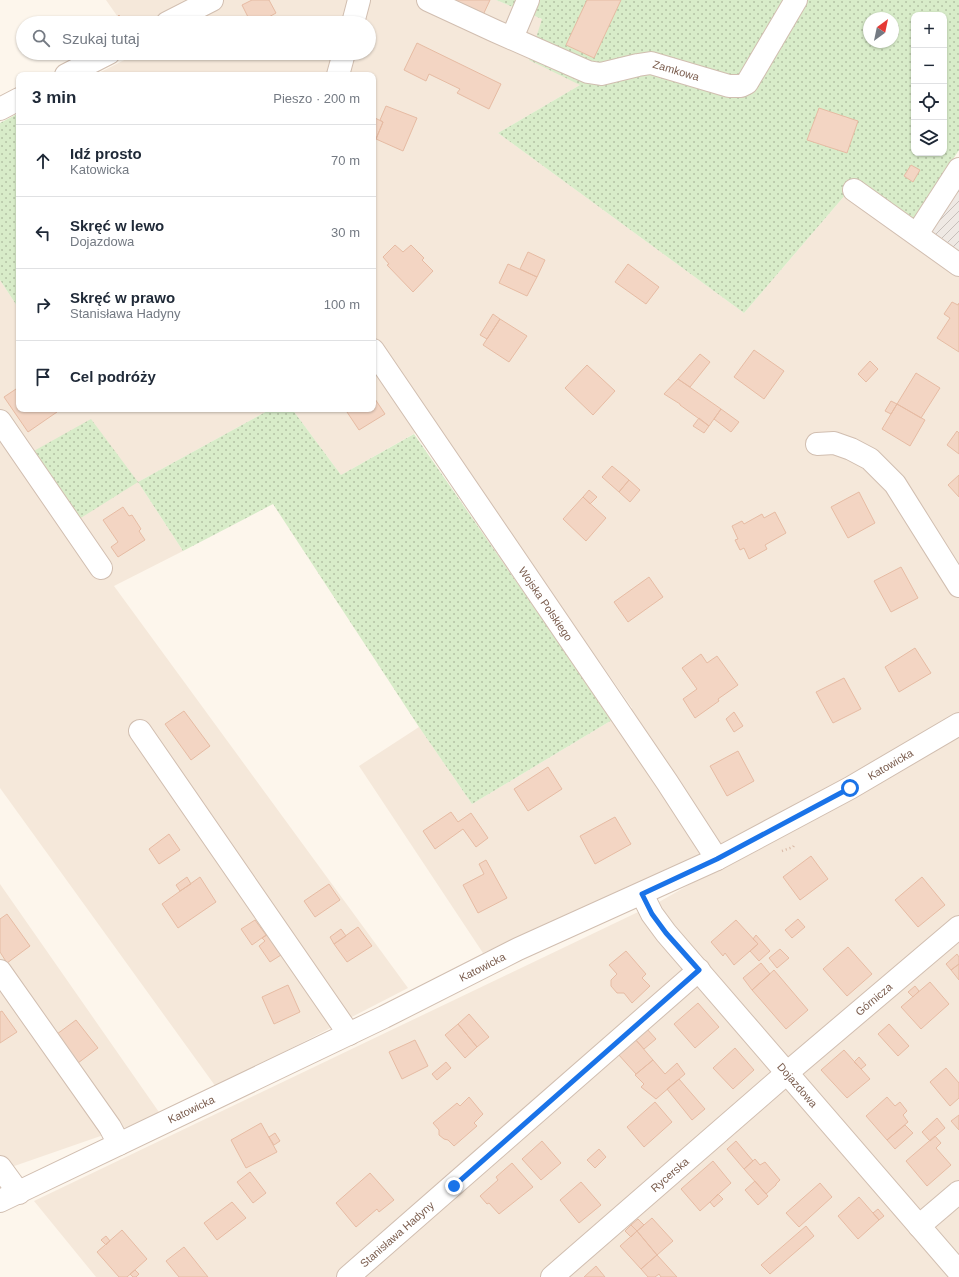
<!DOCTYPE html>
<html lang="pl">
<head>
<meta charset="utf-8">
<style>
	:root { --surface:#fff; --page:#f6f6f7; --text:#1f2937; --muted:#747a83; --line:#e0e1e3 }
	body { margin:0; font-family:Arial,sans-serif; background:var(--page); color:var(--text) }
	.controls { position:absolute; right:12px; top:12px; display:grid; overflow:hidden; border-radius:8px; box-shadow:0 1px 3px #0004 }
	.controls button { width:36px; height:36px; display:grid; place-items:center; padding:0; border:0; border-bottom:1px solid var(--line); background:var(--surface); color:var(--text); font:20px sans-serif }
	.compass { position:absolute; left:863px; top:12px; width:36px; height:36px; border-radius:50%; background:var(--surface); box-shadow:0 1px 3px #0004; rotate:33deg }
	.stop { position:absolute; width:12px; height:12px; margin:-9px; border:3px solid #1a73e8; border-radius:50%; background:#fff }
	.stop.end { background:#1a73e8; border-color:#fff; box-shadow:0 1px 4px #0008 }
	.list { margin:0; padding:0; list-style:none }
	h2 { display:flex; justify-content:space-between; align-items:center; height:52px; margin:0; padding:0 16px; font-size:17px }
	h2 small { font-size:13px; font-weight:400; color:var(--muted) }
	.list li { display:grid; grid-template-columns:26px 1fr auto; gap:12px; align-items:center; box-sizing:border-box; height:72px; padding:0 16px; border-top:1px solid var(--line) }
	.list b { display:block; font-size:15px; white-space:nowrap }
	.list p { margin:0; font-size:13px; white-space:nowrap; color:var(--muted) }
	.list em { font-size:13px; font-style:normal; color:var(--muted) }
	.icon { flex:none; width:22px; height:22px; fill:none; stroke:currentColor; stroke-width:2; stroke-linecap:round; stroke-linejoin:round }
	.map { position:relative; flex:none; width:959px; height:1277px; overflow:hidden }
	.search { position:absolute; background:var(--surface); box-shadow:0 1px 3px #0004; left:16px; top:16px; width:360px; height:44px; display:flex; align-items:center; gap:10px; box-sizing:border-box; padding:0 14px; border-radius:22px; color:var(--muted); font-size:15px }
	.panel { position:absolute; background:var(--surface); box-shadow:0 1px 3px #0004; left:16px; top:72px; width:360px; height:340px; border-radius:8px }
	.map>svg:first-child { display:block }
	.residential { fill:#f5e8da }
	.industrial { fill:url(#industrial-furrows) }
	.green { fill:url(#green-dots); fill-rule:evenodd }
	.building { fill:#f3d5c3; stroke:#e6bba3 }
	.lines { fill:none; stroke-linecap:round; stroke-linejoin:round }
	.minor-casing { stroke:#d1beb0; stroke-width:24 }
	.path { stroke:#d9b8a5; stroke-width:2.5; stroke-dasharray:1 3; stroke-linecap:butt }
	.minor { stroke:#fff; stroke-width:22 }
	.route { stroke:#1a73e8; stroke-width:5 }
	.labels { text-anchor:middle; stroke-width:4; stroke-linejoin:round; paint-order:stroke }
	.street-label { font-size:11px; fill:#7a5c4d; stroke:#fffaf3 }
</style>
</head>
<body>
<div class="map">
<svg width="959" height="1277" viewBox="0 0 959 1277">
	<defs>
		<pattern id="industrial-furrows" width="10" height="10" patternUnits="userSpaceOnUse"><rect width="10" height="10" fill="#efe9e4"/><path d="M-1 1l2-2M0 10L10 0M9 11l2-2" fill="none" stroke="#c7c0bb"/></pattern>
		<pattern id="green-dots" width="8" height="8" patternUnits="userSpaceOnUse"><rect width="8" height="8" fill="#d8ecc9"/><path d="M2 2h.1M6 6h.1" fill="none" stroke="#b4c2a5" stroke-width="1.8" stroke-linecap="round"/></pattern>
	</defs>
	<rect width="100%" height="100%" fill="#fdf6ec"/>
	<path class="residential" d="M106,0H453L483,15L490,0H496L542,19L580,85L498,133L744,313L846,194L959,276V715L740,836L483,953L359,766L419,727L472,804L632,708L433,423L341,475L292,409H373V75H95L138,53H369V23H122Z
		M0,280L19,309V409H271L138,482L183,551L114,586L408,988L216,1087L0,788Z
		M959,730V1277H96L34,1201L659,902Z
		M0,884L161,1115L0,1171Z"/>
	<path class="industrial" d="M959,180V253L926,230Z"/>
	<path class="green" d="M496,0H959V150L903,236L846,194L744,313L498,133L580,85L529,60L542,19ZM914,15H944V153H914ZM869,18H893V42H869Z
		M19,113V309L0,280V123Z
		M271,409H292L341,475L414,434L612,720L472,804L419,727L273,504L183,551L138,482L76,521L32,452L91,419L138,482Z"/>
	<path class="building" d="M252,0H269L276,13L258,23H251L242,5Z
		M454,0H490L483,15Z
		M587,0H621L594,58L566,45Z
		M119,15L122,19L126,23H118L115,19Z
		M417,43L501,84L489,109L457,93L460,89L429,74L426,81L404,70Z
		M386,106L417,118L403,151L376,139L383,122L380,120Z
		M819,108L858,121L847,153L807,140Z
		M373,117L383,122L376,139L373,138Z
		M911,165L920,170L913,182L904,176Z
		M395,245L403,252L411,245L424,258L422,260L433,271L413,292L387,265L389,264L383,257Z
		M528,252L545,260L537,277L520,269Z
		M508,264L537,277L527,296L499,283Z
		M628,264L659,287L646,304L615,282Z
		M952,302L958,305L959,303V352L937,338L950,318L944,314Z
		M493,314L500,319L487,339L480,335Z
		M500,319L527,336L509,362L483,345Z
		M754,350L784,371L764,399L734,377Z
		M700,354L710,362L690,387L678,379Z
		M870,361L878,369L866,382L858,374Z
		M587,365L615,391L593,415L565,388Z
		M916,373L940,388L921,418L897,404Z
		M678,379L721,409L709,426L680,405V404L664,394Z
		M19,387V409H55L57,412L28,432L4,397Z
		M373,396L385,414L359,430L345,409H373Z
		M891,401L897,404L891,414L885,411Z
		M897,404L925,420L910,446L882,429Z
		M721,409L739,422L731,432L714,419Z
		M699,418L709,426L704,433L693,426Z
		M957,431L959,433V454L947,445Z
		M612,466L629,480L619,492L602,477Z
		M959,475V497L948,485Z
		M629,480L640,490L630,502L619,492Z
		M589,490L597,497L590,504L583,497Z
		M859,492L875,523L848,538L831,507Z
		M583,497L606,518L586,541L563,519Z
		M123,507L129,516L132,515L141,529L139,531L145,540L118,557L111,547L118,542L103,520Z
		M775,512L786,533L765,545L767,549L749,559L744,548L740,550L735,540L738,539L732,526L742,521L744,524L762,514L764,518Z
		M901,567L918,598L891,612L874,581Z
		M649,577L663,597L628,622L614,602Z
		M915,648L931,673L899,692L885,667Z
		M701,654L707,663L717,656L738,685L718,699L719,701L695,718L683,699L697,689L682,668Z
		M844,678L861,709L833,723L816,692Z
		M184,711L210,746L191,760L165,724Z
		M734,712L743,726L734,732L726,719Z
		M738,751L754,781L727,796L710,766Z
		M548,767L562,789L528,811L514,789Z
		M451,812L458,822L471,813L488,838L476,847L463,829L435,849L423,831Z
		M615,817L631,844L595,864L580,836Z
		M169,834L180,850L159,864L149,849Z
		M811,856L828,879L800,900L783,877Z
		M486,860L507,898L478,913L463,885L484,874L479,864Z
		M187,877L191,884L180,891L176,885Z
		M200,877L216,902L178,928L162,904Z
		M922,877L945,905L918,927L895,900Z
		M329,884L340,900L315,917L304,901Z
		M7,914L30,946L7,963L0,952V919Z
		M798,919L805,927L792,938L785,930Z
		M255,920L266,935L252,945L241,929Z
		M736,920L758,944L734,965L725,953L723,956L711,942Z
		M358,927L372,946L347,962L334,944Z
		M341,929L346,936L334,944L330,937Z
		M267,935L281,955L270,962L259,946L265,941L262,938Z
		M756,935L770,951L759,961L750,951L758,944L753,939Z
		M848,947L872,974L847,996L823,969Z
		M780,949L789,958L777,968L769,958Z
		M626,951L646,974L642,978L650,986L632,1003L624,993H617L611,986V980L617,974L609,965Z
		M957,954L959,957V964L951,970L946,964Z
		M761,963L770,974L752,990L743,978Z
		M959,964V980L951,970Z
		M774,970L808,1010L786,1029L752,990Z
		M930,982L949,1004L921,1029L901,1007Z
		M288,985L300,1012L274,1024L262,997Z
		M915,986L919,991L913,997L908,992Z
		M698,1003L719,1027L695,1048L674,1024Z
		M2,1011L17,1032L0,1043V1012Z
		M469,1014L489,1037L477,1047L458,1024Z
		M76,1020L98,1048L74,1066L53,1037Z
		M458,1024L477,1047L465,1058L445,1035Z
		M889,1024L909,1046L898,1056L878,1034Z
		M647,1029L656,1039L644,1049L635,1039Z
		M635,1039L653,1060L636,1074L618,1054Z
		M415,1040L428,1066L402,1079L389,1052Z
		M735,1048L754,1070L733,1089L713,1068Z
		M844,1050L870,1079L847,1098L821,1070Z
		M859,1057L866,1065L861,1069L854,1062Z
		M653,1060L665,1074L677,1063L685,1074L656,1099L641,1087L644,1084L635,1075Z
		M446,1062L451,1068L437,1080L432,1074Z
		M946,1068L959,1083V1098L950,1106L930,1082Z
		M679,1079L705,1109L692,1120L667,1089Z
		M469,1097L483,1114L474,1123L477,1126L454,1146L448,1140L444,1139L439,1135V1130L433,1123L457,1103L460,1106Z
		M887,1097L895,1106L900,1102L907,1111L903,1115L908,1122L887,1140L866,1116Z
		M655,1102L672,1122L644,1147L627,1127Z
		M959,1115V1130L951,1121Z
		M937,1118L945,1128L930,1141L922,1132Z
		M261,1123L277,1152L246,1168L231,1140Z
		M905,1125L913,1133L895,1149L887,1140Z
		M275,1133L280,1141L274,1145L269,1137Z
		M935,1136L941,1143L936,1148L951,1165L927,1186L906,1161Z
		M542,1141L561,1163L541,1180L522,1159Z
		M736,1141L753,1161L744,1169L727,1149Z
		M599,1149L606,1157L595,1168L587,1160Z
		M755,1159L760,1165L765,1162L780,1180L776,1184V1185L766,1194L744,1169Z
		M713,1161L731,1183L700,1211L681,1189Z
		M512,1163L533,1187L499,1214L489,1203L487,1204L480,1196L498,1180L496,1177Z
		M250,1172L266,1193L253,1203L237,1182Z
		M370,1173L394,1200L379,1212L377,1209L356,1227L336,1203Z
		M755,1181L768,1196L758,1205L745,1190Z
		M581,1182L601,1205L579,1223L560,1200Z
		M820,1183L832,1197L799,1227L786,1213Z
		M718,1194L723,1199L714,1207L710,1202Z
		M859,1197L879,1220L858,1239L838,1216Z
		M232,1202L246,1218L217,1240L204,1223Z
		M878,1209L884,1216L879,1220L873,1213Z
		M652,1218L673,1241L657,1255L637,1231Z
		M638,1219L644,1225L637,1231L631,1225Z
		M631,1225L637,1231L631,1237L625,1231Z
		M806,1226L814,1236L770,1274L761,1265Z
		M122,1230L147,1259L127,1277H119L97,1252Z
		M637,1231L657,1255L641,1269L620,1246Z
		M106,1236L110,1241L106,1245L101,1240Z
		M184,1247L208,1277H179L166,1261Z
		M657,1255L677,1277H661L659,1274L655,1277H648L641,1269Z
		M596,1266L605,1277H584Z
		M135,1270L139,1274L136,1277H133L130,1274Z"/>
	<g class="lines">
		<defs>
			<g id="minor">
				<path id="s1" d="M428,0L495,31L588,72L601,74L638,65L651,63L729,86H741L747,83L796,0"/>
				<path d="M167,23L212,0"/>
				<path d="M353,23L359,0"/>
				<path d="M512,38L528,0"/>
				<path d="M66,75L109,53"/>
				<path d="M338,75L344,53"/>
				<path d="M0,109L19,99"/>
				<path d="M854,190L959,265"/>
				<path d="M917,234L959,169"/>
				<path id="s2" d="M373,350L667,782L717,859"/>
				<path d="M0,421L101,568"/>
				<path d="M817,444L834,443L851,449L870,459L895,484L959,586"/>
				<path d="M140,731L349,1034"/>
				<path id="s3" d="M642,894L652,914L666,933L959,1272"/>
				<path d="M0,971L110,1127L119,1144"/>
				<path d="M0,1167L19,1193"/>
				<path id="s4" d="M0,1201L384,1017L518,949L717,859L850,788L959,724"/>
				<path d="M919,1226L959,1192"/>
				<path id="s5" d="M348,1277L699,970"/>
				<path id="s6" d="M552,1277L788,1072L959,927"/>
			</g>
		</defs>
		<use href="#minor" class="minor-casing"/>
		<path class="path" d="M782,851L793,847L795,844"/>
		<use href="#minor" class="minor"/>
	</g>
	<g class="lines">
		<path class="route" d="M454,1186L699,970L666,933L652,914L642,894L717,859L850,788"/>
	</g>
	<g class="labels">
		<g class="street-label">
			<text dy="4" stroke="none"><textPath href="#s1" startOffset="266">Zamkowa</textPath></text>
			<text dy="4" stroke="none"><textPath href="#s2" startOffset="307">Wojska Polskiego</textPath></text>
			<text dy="4" stroke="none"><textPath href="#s4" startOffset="992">Katowicka</textPath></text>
			<text dy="4" stroke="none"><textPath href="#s4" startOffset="536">Katowicka</textPath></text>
			<text dy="4" stroke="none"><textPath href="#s6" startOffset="425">Górnicza</textPath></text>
			<text dy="4" stroke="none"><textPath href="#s3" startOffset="247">Dojazdowa</textPath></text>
			<text dy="4" stroke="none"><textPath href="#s4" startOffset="212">Katowicka</textPath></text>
			<text dy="4" stroke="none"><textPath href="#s6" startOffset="156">Rycerska</textPath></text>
			<text dy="4" stroke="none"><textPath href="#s5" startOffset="65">Stanisława Hadyny</textPath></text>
		</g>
	</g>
</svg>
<div class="controls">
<button>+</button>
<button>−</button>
<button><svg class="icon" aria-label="locate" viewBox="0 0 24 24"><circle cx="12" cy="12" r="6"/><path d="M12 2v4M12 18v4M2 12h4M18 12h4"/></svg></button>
<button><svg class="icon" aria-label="layers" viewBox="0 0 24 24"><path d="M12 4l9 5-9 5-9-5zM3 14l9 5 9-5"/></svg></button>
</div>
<svg class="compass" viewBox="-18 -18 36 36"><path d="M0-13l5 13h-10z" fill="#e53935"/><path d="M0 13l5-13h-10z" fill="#747a83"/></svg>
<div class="stop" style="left:850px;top:788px"></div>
<div class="stop end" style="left:454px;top:1186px"></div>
<div class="search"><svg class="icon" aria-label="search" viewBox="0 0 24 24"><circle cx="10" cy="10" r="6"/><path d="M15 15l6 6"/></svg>Szukaj tutaj</div>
<section class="panel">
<h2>3 min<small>Pieszo · 200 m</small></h2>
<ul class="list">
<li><svg class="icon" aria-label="ahead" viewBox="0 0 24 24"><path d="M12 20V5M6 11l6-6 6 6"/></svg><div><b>Idź prosto</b><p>Katowicka</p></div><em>70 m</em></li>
<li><svg class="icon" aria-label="left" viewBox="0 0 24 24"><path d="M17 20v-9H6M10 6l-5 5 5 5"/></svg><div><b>Skręć w lewo</b><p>Dojazdowa</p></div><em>30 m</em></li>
<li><svg class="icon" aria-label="right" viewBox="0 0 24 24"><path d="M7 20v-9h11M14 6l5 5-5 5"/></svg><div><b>Skręć w prawo</b><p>Stanisława Hadyny</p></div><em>100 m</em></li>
<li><svg class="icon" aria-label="arrive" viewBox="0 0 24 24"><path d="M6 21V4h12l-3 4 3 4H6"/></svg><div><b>Cel podróży</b></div></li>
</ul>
</section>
</div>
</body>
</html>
